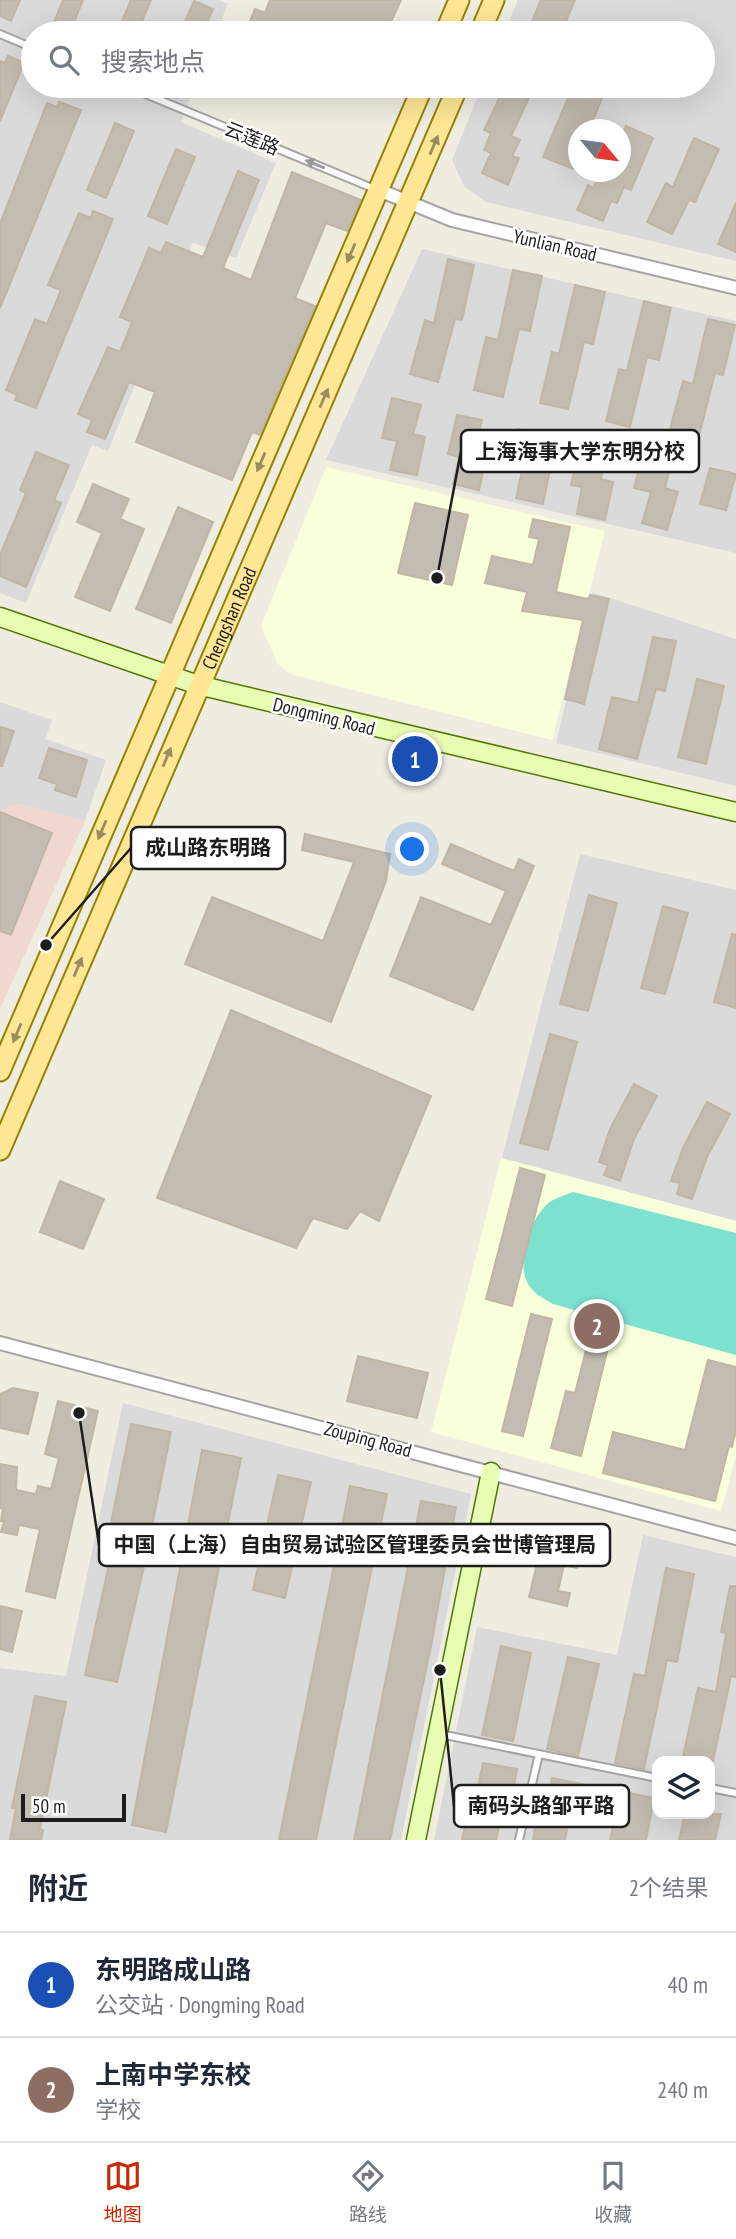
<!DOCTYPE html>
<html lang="zh">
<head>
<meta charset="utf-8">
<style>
	:root { --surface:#fff; --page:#f2f2f3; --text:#1f2937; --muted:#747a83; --line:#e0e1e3; --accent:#c92900 }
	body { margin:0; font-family:"PT Sans Narrow","Noto Sans SC",sans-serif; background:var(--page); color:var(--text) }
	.controls { position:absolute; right:21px; bottom:21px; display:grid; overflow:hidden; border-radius:14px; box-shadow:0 7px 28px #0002 }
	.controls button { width:63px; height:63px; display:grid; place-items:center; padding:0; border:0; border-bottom:2px solid var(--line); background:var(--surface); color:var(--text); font:35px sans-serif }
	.compass { position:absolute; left:568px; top:119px; width:63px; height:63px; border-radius:50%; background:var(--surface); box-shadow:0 7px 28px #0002; rotate:119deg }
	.scale { position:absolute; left:21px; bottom:18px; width:105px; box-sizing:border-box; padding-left:7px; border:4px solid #1d1d1d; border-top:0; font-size:19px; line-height:24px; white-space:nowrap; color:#1d1d1d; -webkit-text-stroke:5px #fff; paint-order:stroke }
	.you { position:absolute; left:413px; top:850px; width:24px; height:24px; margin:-18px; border:5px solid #fff; border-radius:50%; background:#1a73e8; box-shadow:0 0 0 10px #1a73e833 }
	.badge { display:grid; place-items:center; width:46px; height:46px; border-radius:50%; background:var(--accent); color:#fff; font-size:23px; font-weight:700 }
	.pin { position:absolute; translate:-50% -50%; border:4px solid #fff; box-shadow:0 2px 7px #0006 }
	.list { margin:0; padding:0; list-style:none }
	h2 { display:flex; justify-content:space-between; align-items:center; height:91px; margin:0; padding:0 28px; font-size:30px }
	h2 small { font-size:23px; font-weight:400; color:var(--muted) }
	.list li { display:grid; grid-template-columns:46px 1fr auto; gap:21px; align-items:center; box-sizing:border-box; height:105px; padding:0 28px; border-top:2px solid var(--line) }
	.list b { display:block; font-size:26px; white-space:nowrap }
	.list p { margin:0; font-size:23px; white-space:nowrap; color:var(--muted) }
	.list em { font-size:23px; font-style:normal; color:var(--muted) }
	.icon { flex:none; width:38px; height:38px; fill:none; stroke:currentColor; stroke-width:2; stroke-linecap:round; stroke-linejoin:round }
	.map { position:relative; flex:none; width:736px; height:1840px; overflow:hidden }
	.search { position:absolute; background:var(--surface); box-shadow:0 7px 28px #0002; left:21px; right:21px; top:21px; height:77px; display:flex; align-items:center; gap:18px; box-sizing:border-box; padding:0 24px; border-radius:38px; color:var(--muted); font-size:26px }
	.sheet { height:301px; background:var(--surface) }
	nav { display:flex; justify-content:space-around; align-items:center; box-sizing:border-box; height:98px; border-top:2px solid var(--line); background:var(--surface); font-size:19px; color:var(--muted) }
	nav a { display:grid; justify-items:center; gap:4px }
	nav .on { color:var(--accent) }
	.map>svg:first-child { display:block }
	.residential { fill:#dbdada; fill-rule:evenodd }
	.commercial { fill:#f0d8d0 }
	.education { fill:#f8ffda }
	.pitch { fill:#7ce1cf }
	.building { fill:#c3bcb2; stroke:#c1b6a4; stroke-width:2 }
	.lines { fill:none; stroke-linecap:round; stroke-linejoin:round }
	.lane-casing { stroke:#a4a4a4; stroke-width:10 }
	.street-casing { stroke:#a4a4a4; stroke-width:16 }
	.secondary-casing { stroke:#527700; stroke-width:21 }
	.primary-casing { stroke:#958200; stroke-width:23 }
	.lane { stroke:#fff; stroke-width:6 }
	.street { stroke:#fff; stroke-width:12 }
	.secondary { stroke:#e9fcb3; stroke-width:18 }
	.primary { stroke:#ffe796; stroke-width:19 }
	.oneway { fill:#998c60 }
	.oneway2 { fill:#999 }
	.labels { text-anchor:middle; stroke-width:5; stroke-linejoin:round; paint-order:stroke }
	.street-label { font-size:19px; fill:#1d1d1d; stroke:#fff }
	.leader { fill:none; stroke:#1d1d1d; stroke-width:2.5 }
	.callout-dot { fill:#1d1d1d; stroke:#fff; stroke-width:2.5 }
	.callout { fill:#fff; stroke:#1d1d1d; stroke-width:2.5 }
	.callout-label { font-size:21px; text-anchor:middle; font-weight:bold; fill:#1d1d1d }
</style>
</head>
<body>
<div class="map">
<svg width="736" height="1840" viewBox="0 0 736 1840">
	<rect width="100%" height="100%" fill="#efede2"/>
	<path class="residential" d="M0,0H219L228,4L216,33H33V86H195L181,122L276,163L236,258L193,243L108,451L92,445L26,603L0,593Z
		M518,0H736V261L486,202L464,186L452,160L482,86H703V33H504ZM578,130H620V172H578Z
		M422,249L736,321V553L326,460Z
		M592,592L736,639V786L556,743Z
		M0,702L52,720L45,739L106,760L85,821L19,804L0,811Z
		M580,854L736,890V1221L502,1158Z
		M123,1403L471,1494L401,1840H0V1668L66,1676Z
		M643,1535L736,1557V1840H434L477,1627L617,1655ZM657,1761H710V1814H657Z"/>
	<path class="commercial" d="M19,804L85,821L0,1009V811Z"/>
	<path class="education" d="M326,467L605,531L552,740L290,674L278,664L261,626Z
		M501,1158L736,1221V1455L721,1511L431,1432Z"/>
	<path class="pitch" d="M573,1192L736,1233V1355L553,1304C543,1298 534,1294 528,1284C515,1261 531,1213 553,1200C559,1197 566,1195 573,1192Z"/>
	<path class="building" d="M0,0H20L11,21L0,16Z
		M63,0H83L70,32L53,25Z
		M131,0H151L137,33H117Z
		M270,0H401L386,33H245L255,9L265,13Z
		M541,0H575L561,33H527Z
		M194,1L213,9L203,33H180Z
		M8,56L24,63L0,121V61L5,63Z
		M505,86L533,89L511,136L520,140L512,156L519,158L508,185L482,173L491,153L484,150L491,133L484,130Z
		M573,86H607L589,130H578V155L573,169L543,157Z
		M59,102L81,110L0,308V224L47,103L57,107Z
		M115,123L134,131L106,198L87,190Z
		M626,126L653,138L631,190L624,187L617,203L611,201L603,221L577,210L588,185L593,188L601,172H620V138Z
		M694,138L719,149L695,202L689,200L672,234L647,222L666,183L673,187Z
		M176,149L195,157L167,224L148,216Z
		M238,171L259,180L223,268L251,280L292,172L361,200L347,231L326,223L295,298L315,306L260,435L252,432L232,480L136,442L155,392L129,382L105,439L87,432L92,420L78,414L108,347L120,352L132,322L120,317L149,248L161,253L166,242L203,257Z
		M736,203V252L718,244Z
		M93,211L113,219L36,408L15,400L17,395L6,390L35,319L47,324L61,290L48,285L79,213L91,218Z
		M448,259L474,265L462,320L455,319L438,382L410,374L425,320L434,323Z
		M513,270L542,276L530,331L519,329L503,397L474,390L486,337L498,340Z
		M575,285L605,292L593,344L584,342L568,409L540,403L552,352L559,354Z
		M644,301L671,308L659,360L647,357L630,427L606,421L619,369L627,371Z
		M708,319L735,325L723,375L715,373L698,440L669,433L683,381L693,384Z
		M392,398L421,405L413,434L425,437L417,475L390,470L397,441L382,438Z
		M457,415L482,420L476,446L488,449L479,490L453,484L459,457L448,454Z
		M518,429L545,436L538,463L551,465L543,504L516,498L522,471L509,468Z
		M581,443L607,449L601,479L613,482L605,520L577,514L582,487L571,485Z
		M36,452L69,465L54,500L61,503L26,587L0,576V555L26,493L20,490Z
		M643,454L672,462L665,488L678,492L667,530L642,523L651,492L634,488Z
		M710,468L736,474L726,510L700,504Z
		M93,484L129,499L120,519L144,529L110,611L75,597L102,533L77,522Z
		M415,503L468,515L452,585L398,573Z
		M178,507L213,522L171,623L136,609Z
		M533,519L570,527L556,592L588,599L590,595L609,599L584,704L565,699L583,620L522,611L527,592L485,583L492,556L533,565L539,539L529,537Z
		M653,637L676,641L665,691L656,689L637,759L599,749L612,697L638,703Z
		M697,679L724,686L706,764L678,757Z
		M0,727L14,731L2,766H0Z
		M49,748L87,760L76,797L55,790L57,784L39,778Z
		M0,812L52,833L11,935L0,931Z
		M305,834L390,854L386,881L331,1022L185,964L212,897L323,941L354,862L302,850Z
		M451,844L514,871L519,859L534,866L473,1010L390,976L421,897L491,925L506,891L442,864Z
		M589,895L617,903L588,1011L560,1004Z
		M663,906L688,913L665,994L641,988Z
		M732,934L736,935V1008L714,1002Z
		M231,1010L431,1096L379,1221L360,1211L347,1229L313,1218L296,1248L157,1198Z
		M550,1034L577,1042L548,1150L520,1143Z
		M634,1084L657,1096L634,1139L620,1181L604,1175L608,1165L599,1162L610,1129Z
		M707,1102L730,1114L707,1157L692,1199L677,1194L680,1183L671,1181L683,1148Z
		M520,1168L545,1175L512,1306L486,1299Z
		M60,1181L104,1199L83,1249L40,1232Z
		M531,1314L552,1319L523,1436L502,1431Z
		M591,1331L611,1336L581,1456L551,1448L566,1391L575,1393Z
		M358,1356L428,1373L417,1418L347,1401Z
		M708,1360L736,1367V1430L732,1447L729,1446L715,1501L603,1473L613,1432L685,1450Z
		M13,1388L38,1393L28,1434L0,1428V1394Z
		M58,1401L98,1411L55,1598L26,1591L40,1529L19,1525L17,1535L1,1532L4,1521H1L3,1509L0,1508V1464L17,1467L16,1490L36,1494L38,1486L51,1489L59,1458L45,1454Z
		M131,1424L171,1432L143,1571L117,1682L85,1675L109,1564L103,1563Z
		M202,1450L241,1458L166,1832L132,1825Z
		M278,1475L311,1482L285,1598L253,1590Z
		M350,1486L387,1494L316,1840H279Z
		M421,1501L456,1507L431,1646L390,1840H354Z
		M541,1547L579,1554L577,1568L564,1565L558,1591L570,1593L567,1606L529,1597Z
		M666,1568L694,1574L677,1662L667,1660L644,1769L615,1763L634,1674L645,1676Z
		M730,1586H736V1677L731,1676L713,1761H682L698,1688L716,1692L726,1633L721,1632Z
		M0,1606L22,1611L12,1652L0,1649Z
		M501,1646L531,1653L513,1741L482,1735Z
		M568,1657L599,1664L578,1756L547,1749Z
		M35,1696L66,1702L40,1829L43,1830L41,1840H10L16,1808H12Z
		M483,1763L517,1769L509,1812L502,1810L496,1840H462L471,1796L476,1797Z
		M552,1778L586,1785L578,1824L568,1823L565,1840H533L538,1809L546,1810Z
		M620,1791L654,1798L646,1840H610Z
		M685,1814H721L715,1840H679Z"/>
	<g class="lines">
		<defs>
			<path id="lane" d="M0,34L33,48
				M126,86L377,190
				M440,1734L657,1778
				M710,1788L736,1793
				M519,1840L539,1754"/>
			<path id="street" d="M379,190L452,220L736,288
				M0,1343L736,1538"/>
			<path id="secondary" d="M0,617L198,685L736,812
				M416,1840L491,1472"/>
			<g id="primary">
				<path d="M445,33L459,0"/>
				<path d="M480,33L494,0"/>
				<path d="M0,1071L423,86"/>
				<path id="s1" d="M0,1150L458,86"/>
			</g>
		</defs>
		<use href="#lane" class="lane-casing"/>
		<use href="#street" class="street-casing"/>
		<use href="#secondary" class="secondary-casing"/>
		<use href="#primary" class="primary-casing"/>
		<use href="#lane" class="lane"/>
		<use href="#street" class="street"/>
		<use href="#secondary" class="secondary"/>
		<use href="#primary" class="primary"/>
	</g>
	<defs><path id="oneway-solid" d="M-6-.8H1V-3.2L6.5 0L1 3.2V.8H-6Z" transform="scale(1.75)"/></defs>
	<g class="oneway">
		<use href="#oneway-solid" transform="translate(434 145) rotate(-67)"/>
		<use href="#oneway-solid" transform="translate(351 253) rotate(113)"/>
		<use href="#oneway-solid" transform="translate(324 398) rotate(-66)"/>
		<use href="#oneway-solid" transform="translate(261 462) rotate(113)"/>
		<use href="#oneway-solid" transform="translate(167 757) rotate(-67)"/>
		<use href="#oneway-solid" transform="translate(102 830) rotate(113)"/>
		<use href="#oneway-solid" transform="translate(78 967) rotate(-67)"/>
		<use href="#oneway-solid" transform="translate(17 1033) rotate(113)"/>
	</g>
	<use class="oneway2" href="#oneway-solid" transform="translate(315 164) rotate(-158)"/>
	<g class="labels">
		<g class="street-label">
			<text transform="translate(252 138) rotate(22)" y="7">云莲路</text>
			<text transform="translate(555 245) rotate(13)" y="7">Yunlian Road</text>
			<text dy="7" stroke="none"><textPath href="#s1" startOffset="579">Chengshan Road</textPath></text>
			<text transform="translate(324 716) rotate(14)" y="7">Dongming Road</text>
			<text transform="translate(368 1439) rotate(15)" y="7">Zouping Road</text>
		</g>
	</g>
	<path class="leader" d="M437 578L461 451M46 945L131 848M79 1413L99 1545M440 1670L454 1806"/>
	<g class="callout-dot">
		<circle cx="437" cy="578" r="7"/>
		<circle cx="46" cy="945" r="7"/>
		<circle cx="79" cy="1413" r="7"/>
		<circle cx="440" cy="1670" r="7"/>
	</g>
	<g class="callout">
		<rect x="461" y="430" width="238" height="42" rx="7"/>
		<rect x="131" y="827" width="154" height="42" rx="7"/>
		<rect x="99" y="1524" width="511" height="42" rx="7"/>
		<rect x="454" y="1785" width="175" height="42" rx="7"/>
	</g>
	<g class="callout-label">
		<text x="580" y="459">上海海事大学东明分校</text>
		<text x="208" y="855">成山路东明路</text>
		<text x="355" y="1552">中国（上海）自由贸易试验区管理委员会世博管理局</text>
		<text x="541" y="1813">南码头路邹平路</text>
	</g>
</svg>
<div class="controls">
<button><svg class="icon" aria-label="layers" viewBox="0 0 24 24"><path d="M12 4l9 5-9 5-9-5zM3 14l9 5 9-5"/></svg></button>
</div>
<svg class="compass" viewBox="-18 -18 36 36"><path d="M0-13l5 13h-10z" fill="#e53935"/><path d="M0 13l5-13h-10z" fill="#747a83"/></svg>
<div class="scale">50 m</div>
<div class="you"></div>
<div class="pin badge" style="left:415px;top:759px;background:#1a4fb4">1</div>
<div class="pin badge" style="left:597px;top:1326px;background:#8d6e63">2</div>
<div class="search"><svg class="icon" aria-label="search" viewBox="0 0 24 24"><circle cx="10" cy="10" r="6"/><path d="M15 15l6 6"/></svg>搜索地点</div>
</div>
<section class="sheet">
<h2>附近<small>2个结果</small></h2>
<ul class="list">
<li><span class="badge" style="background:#1a4fb4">1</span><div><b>东明路成山路</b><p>公交站 · Dongming Road</p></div><em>40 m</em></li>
<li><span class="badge" style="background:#8d6e63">2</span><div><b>上南中学东校</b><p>学校</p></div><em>240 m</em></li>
</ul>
</section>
<nav>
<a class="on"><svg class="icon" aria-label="map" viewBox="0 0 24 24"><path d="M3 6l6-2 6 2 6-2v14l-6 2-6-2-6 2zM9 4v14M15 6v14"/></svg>地图</a>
<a><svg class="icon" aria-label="directions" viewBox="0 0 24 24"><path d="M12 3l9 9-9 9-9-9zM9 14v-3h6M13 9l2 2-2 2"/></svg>路线</a>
<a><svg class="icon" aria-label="saved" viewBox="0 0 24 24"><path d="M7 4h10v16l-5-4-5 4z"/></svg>收藏</a>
</nav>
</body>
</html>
